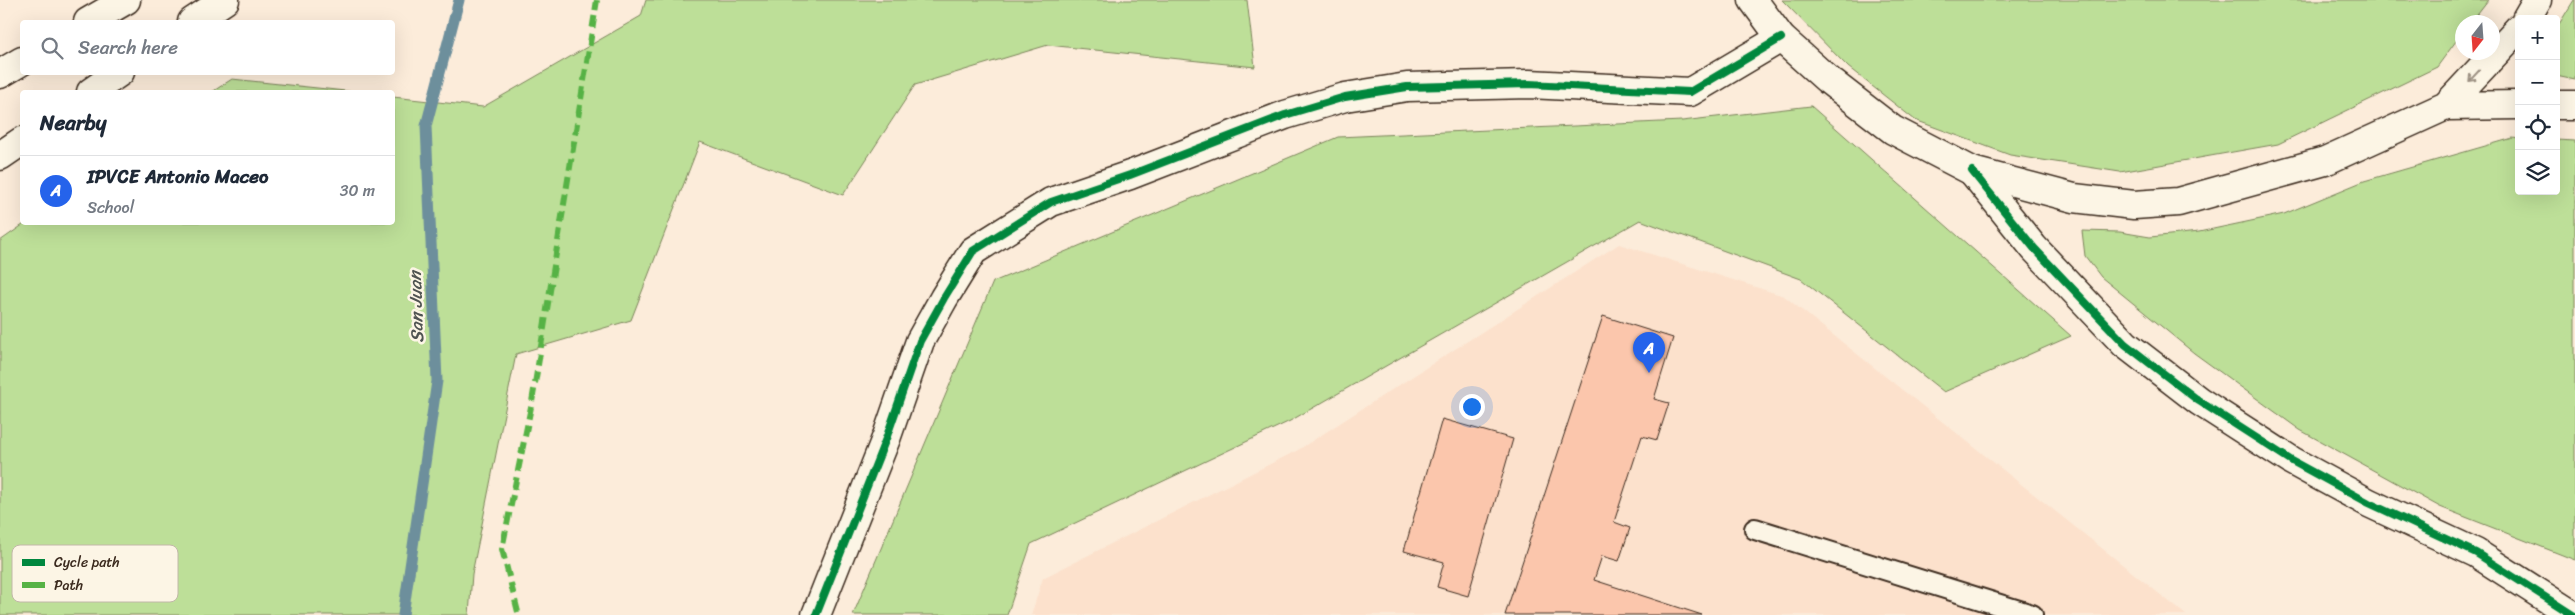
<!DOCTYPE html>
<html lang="en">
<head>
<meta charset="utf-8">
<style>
	:root { --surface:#fff; --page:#f2f2f3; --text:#1f2937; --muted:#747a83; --line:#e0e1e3; --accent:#2563eb }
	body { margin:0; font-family:Sriracha,sans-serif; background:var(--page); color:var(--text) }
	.controls { position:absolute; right:15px; top:15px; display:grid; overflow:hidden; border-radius:5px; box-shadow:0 5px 20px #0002 }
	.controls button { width:45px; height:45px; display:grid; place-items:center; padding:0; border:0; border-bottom:1px solid var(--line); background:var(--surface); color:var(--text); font:25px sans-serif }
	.compass { position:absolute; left:2455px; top:15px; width:45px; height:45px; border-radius:50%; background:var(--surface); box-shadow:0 5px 20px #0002; rotate:197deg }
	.you { position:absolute; left:1471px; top:406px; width:18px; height:18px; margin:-12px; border:4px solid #fff; border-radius:50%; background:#1a73e8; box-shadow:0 0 0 8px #1a73e833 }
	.badge { display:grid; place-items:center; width:32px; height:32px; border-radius:50%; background:var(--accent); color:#fff; font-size:16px; font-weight:700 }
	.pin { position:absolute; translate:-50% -41px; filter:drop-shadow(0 1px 2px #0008) }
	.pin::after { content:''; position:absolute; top:26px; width:18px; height:15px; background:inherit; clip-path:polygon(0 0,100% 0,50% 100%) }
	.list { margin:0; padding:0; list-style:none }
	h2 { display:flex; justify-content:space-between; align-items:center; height:65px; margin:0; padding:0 20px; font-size:21px }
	h2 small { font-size:16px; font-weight:400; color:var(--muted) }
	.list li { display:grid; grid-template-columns:32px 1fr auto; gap:15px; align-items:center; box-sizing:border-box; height:70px; padding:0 20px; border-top:1px solid var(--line) }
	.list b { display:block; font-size:19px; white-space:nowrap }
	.list p { margin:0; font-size:16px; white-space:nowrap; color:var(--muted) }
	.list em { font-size:16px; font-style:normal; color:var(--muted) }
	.icon { flex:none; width:28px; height:28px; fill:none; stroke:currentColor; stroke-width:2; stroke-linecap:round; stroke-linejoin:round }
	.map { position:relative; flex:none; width:2575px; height:615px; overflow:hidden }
	.search { position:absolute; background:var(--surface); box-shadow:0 5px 20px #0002; left:20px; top:20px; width:375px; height:55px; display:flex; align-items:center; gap:12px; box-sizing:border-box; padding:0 18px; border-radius:5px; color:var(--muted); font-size:19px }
	.panel { position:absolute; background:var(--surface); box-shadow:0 5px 20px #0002; left:20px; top:90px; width:375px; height:135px; border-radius:5px }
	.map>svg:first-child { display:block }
	.built { fill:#fce1cc }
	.green { fill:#bddf98; stroke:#7c845b }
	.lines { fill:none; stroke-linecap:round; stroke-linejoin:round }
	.stream { stroke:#6d8f9c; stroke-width:11 }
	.building { fill:#fbc6ac; stroke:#3b2a1e }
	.lane-casing { stroke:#3b2a1e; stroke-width:24 }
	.street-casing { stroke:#3b2a1e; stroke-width:31 }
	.highway-casing { stroke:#3b2a1e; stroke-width:31 }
	.lane { stroke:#fcf5e5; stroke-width:20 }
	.street { stroke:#fcf5e5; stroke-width:28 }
	.highway { stroke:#fcf5e5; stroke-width:28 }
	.quiet { stroke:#57b245; stroke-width:6; stroke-dasharray:12 6; stroke-linecap:butt }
	.cycleway-casing { stroke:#fcf5e5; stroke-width:11 }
	.cycleway { stroke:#00873e; stroke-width:8 }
	.oneway { stroke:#9c9082 }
	.labels { text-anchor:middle; stroke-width:5; stroke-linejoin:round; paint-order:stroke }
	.water-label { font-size:18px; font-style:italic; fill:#505452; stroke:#fcf5e5 }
	.key { fill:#fcf5e5; stroke:#c2b8a9; stroke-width:1 }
	.key-label { font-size:14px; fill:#3b2a1e }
</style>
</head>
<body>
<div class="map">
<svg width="2575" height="615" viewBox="0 0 2575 615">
	<rect width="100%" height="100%" fill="#fcecda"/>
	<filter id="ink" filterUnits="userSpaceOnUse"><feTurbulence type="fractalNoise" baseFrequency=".02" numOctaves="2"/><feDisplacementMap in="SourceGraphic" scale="10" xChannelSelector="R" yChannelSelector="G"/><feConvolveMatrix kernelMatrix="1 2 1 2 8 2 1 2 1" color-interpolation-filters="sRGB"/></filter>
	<g filter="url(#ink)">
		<path class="built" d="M1619,244L1784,296L2186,615H1031L1043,578L1298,450Z"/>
		<path class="green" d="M646,0H1247L1255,67L1048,45L915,85L843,195L700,142L631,320L516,354L472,574L469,615H0V241L27,222H392L393,97L483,107L641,16Z
			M1782,0H2488L2471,22H2462V33L2437,67L2278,144L2120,172L2010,155L1915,120L1848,67Z
			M2574,0H2575V80L2556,76V29Z
			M232,79L355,92H212Z
			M1811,106L2071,336L1944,392L1801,279L1640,220L1290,421L1031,544L1007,615H853L993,282L1338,137L1682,121Z
			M2513,138L2519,139V191H2556V140L2575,141V560L2440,507L2300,430L2194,353L2101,277L2085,256L2082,231L2120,232L2150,237L2199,232L2284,214L2364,181Z"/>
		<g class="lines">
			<path class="stream" d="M403,615L437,381L426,126L459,0"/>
		</g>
		<path class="building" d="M1603,316L1673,338L1654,399L1669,403L1657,440L1642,436L1614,522L1630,528L1619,561L1602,556L1594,580L1702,615H1505Z
			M1442,419L1513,439L1468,596L1437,587L1444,562L1404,551Z"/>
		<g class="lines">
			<defs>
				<path id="lane" d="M1755,529L2032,615"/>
				<path id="street" d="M1972,171L2034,248L2125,344L2199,401L2292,461L2369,503L2476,553L2573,615
					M816,615L887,436L920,341L944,298L973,251L1051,202L1130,175L1285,115L1345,97L1407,87L1529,84L1690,92L1781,38"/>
				<path id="highway" d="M1753,0L1781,38L1827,79L1893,130L1972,171L2074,198L2134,205L2178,202L2325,161L2446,106L2519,28
					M2526,19L2537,0
					M88,22L126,0
					M192,22L225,0
					M0,74L22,61
					M91,92L120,72
					M2556,105H2575
					M2446,106L2519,105
					M0,156L22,141"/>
			</defs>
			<use href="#lane" class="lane-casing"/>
			<use href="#street" class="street-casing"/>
			<use href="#highway" class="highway-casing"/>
			<use href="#lane" class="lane"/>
			<use href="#street" class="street"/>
			<use href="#highway" class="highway"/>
			<path class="quiet" d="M518,612L502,549L532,402L597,0"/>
			<defs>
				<path id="cycleway" d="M1972,171L2034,248L2125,344L2199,401L2292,461L2369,503L2476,553L2573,615
					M816,615L887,436L920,341L944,298L973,251L1051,202L1130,175L1285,115L1345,97L1407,87L1529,84L1690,92L1781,38"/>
			</defs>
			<use href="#cycleway" class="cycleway-casing"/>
			<use href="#cycleway" class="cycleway"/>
		</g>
		<defs><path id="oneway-shaft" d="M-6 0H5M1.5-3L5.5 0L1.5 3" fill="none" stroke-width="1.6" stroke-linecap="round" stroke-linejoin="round" transform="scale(1.25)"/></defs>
		<use class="oneway" href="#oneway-shaft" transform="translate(2474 76) rotate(133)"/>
	</g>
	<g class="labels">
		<g class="water-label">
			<text transform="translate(416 307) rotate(-92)" y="6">San Juan</text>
		</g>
	</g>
	<rect x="12" y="545" width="166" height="57" rx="8" class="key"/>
	<rect x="22" y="559" width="23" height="7" fill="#00873e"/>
	<rect x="22" y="582" width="23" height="6" fill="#57b245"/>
	<g class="key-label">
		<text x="54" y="567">Cycle path</text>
		<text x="54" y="590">Path</text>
	</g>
</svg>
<div class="controls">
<button>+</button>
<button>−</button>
<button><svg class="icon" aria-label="locate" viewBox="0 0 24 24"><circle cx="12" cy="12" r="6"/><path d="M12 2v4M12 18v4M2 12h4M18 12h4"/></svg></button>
<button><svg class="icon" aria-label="layers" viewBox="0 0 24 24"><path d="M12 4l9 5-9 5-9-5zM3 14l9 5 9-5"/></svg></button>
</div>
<svg class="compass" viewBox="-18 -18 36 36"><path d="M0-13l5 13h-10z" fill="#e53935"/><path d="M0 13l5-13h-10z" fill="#747a83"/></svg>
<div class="you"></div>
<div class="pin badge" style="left:1649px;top:373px">A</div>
<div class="search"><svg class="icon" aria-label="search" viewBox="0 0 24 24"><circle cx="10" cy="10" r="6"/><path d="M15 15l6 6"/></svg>Search here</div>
<section class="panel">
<h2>Nearby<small></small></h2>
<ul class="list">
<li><span class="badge">A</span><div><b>IPVCE Antonio Maceo</b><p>School</p></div><em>30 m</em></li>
</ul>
</section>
</div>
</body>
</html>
